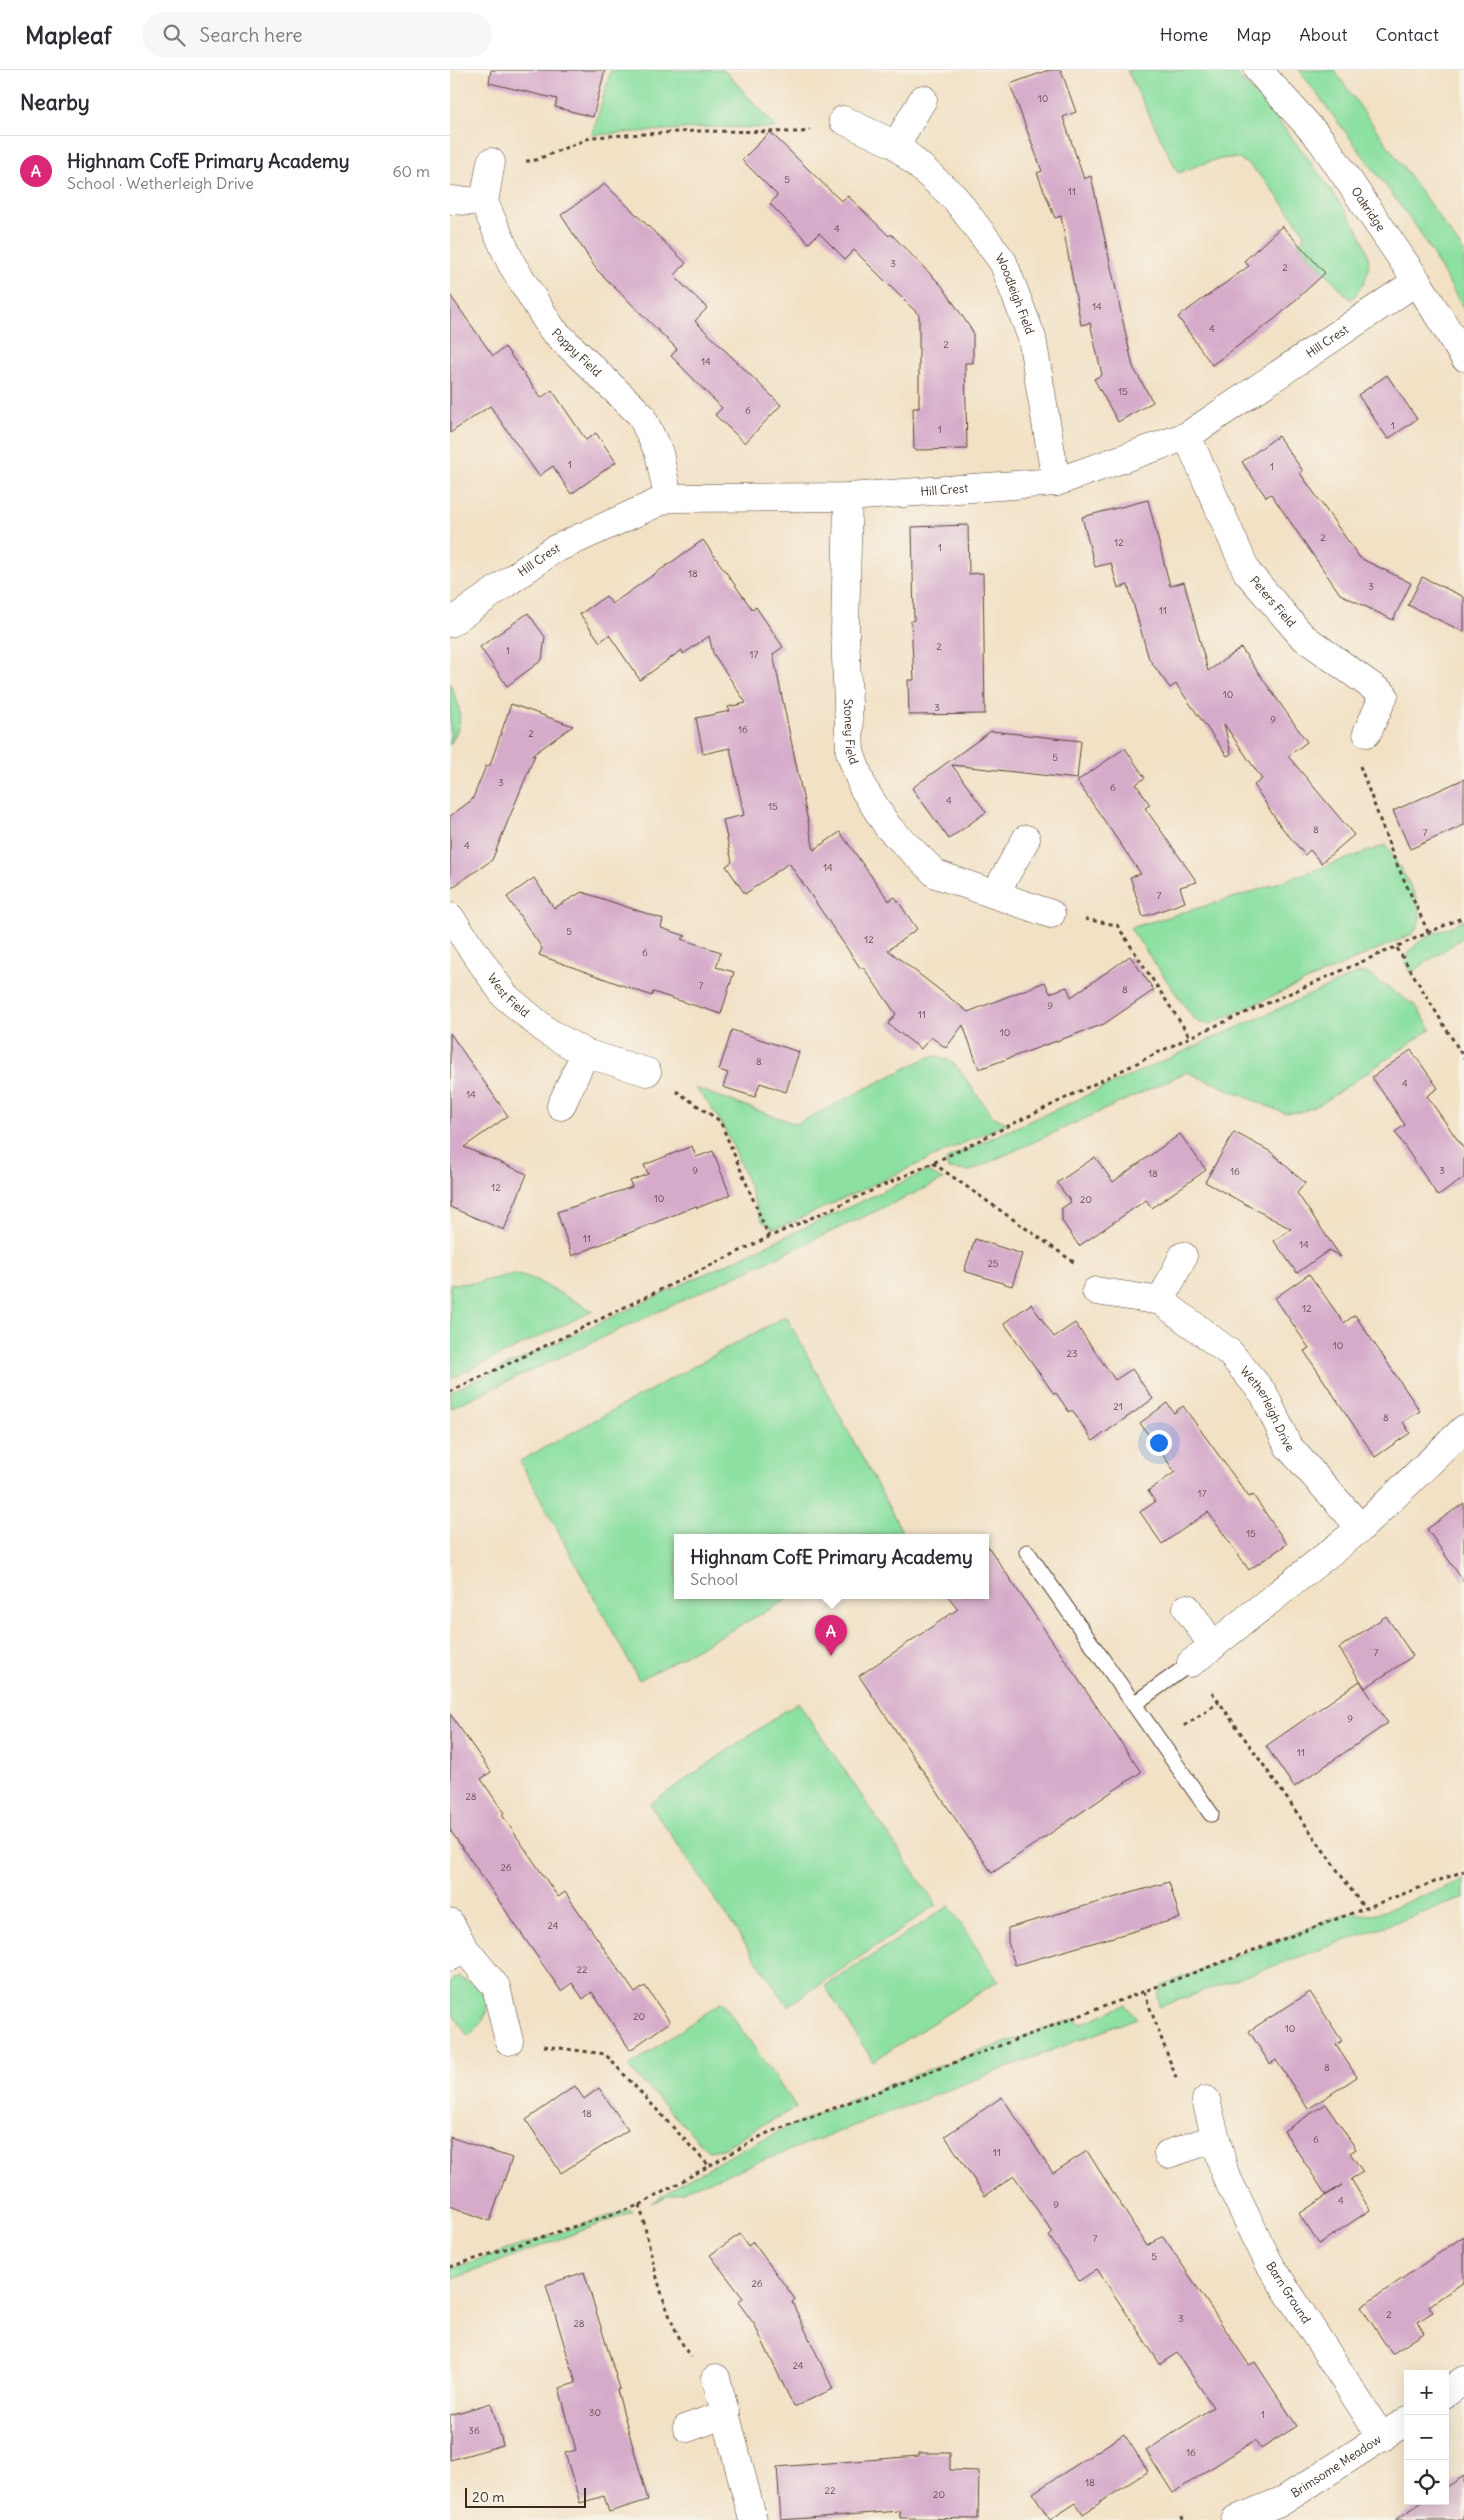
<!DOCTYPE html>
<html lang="en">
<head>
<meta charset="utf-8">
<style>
	:root { --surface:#fff; --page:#f7f7f7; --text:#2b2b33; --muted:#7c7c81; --line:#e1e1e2; --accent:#db2777 }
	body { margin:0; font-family:Delius,sans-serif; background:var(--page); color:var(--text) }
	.controls { position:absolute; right:15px; bottom:15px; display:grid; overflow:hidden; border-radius:0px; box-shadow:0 5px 20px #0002 }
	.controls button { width:45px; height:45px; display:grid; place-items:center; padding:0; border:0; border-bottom:1px solid var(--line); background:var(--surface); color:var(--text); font:25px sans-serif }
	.scale { position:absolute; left:15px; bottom:12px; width:121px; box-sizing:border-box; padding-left:5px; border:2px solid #3b2a1e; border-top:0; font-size:14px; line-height:18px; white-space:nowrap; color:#3b2a1e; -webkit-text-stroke:4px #f7f3e8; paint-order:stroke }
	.you { position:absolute; left:708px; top:1372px; width:18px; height:18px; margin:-12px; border:4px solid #fff; border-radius:50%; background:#1a73e8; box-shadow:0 0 0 8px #1a73e833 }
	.badge { display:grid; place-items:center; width:32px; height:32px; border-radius:50%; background:var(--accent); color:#fff; font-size:16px; font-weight:700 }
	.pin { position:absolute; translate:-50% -41px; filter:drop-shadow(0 1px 2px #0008) }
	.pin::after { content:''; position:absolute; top:26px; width:18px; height:15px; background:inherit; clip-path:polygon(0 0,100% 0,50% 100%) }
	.popup { position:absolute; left:224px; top:1464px; width:315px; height:65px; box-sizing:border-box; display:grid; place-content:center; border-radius:0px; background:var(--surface); filter:drop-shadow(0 1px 4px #0005); font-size:16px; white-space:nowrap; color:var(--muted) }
	.popup b { font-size:19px; color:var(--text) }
	.popup::after { content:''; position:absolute; left:50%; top:100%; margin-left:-10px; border:10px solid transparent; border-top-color:var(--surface) }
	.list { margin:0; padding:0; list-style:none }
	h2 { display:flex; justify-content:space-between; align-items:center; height:65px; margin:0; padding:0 20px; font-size:21px }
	h2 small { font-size:16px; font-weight:400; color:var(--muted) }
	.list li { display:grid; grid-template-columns:32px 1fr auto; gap:15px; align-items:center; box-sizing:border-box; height:70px; padding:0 20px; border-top:1px solid var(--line) }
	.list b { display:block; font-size:19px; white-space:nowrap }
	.list p { margin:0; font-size:16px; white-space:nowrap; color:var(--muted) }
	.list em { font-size:16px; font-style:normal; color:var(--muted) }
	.icon { flex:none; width:28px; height:28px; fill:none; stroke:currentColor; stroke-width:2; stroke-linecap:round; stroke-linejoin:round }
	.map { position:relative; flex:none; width:1014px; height:2450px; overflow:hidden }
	header { display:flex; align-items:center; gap:30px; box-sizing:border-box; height:70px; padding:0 25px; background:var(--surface); border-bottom:1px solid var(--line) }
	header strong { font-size:24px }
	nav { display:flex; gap:28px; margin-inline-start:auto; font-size:18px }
	.search { width:350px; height:45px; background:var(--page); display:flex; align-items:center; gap:12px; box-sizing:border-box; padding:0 18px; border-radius:28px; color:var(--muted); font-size:19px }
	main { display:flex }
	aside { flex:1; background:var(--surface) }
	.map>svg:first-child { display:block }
	.green { fill:#8ce0a1; stroke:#648560 }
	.building { fill:#d6abca }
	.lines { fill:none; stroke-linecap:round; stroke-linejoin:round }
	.service-casing { stroke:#564537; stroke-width:17 }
	.minor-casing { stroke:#564537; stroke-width:29 }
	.path { stroke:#564537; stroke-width:3; stroke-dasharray:4 4; stroke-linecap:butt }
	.service { stroke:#fff; stroke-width:15 }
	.minor { stroke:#fff; stroke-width:28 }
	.labels { text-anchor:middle; stroke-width:5; stroke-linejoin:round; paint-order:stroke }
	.number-label { font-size:10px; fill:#624a49 }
	.street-label { font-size:12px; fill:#3b2a1e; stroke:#f7f3e8 }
</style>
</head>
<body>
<header>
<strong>Mapleaf</strong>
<div class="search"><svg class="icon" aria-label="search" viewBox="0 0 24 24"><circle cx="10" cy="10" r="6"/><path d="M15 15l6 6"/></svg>Search here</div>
<nav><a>Home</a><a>Map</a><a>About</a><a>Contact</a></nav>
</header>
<main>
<aside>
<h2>Nearby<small></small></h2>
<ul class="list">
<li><span class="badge">A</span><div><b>Highnam CofE Primary Academy</b><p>School · Wetherleigh Drive</p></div><em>60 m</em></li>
</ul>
</aside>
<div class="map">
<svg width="1014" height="2450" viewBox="0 0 1014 2450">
	<rect width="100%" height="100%" fill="#f7f3e8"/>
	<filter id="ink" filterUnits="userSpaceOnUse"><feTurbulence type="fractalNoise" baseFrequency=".02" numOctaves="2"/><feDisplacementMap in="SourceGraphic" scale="10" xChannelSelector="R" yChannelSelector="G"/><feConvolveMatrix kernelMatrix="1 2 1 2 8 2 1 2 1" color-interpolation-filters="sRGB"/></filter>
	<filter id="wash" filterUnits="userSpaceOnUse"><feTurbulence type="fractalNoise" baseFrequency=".0096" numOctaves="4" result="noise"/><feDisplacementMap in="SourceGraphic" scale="20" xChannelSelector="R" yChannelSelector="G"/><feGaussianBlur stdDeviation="1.12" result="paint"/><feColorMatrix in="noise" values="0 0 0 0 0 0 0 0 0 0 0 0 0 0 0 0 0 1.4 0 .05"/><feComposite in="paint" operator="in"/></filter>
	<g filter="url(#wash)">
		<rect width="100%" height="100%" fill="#f2e1c5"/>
		<path class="green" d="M161,0H274L327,58L261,57L142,65Z
			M677,0H782C823,41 859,88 892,136C902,151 915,167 918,186C921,204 912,218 901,230L848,173L854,168L853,161C840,144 805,90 785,88C766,87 745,97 728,103Z
			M849,0H884L1014,182V239L968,159Z
			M0,614C12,640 14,650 0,675Z
			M936,775C946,792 971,827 970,846C970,853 966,859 962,864L760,954L751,953L743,948L680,858L799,823Z
			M1014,849V867L960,903L955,893C957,889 959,882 962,879C975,863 998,861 1014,849Z
			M908,903H916L966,936L981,959L871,1034L851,1042L834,1043L737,1002L520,1101L498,1099L496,1092L498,1088Z
			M486,986L499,990L507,997L542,1046L557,1053L331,1157L323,1158L312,1151C293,1104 281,1055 245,1018L346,1054L476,988Z
			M477,1101L493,1110L0,1338V1322Z
			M64,1204L84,1209L143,1241L0,1309V1214L25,1213Z
			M336,1246L454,1465L227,1467V1525H346L189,1610L70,1391Z
			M348,1632L486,1835L338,1936L200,1734Z
			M1014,1810V1828L709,1937L708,1926L712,1915L897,1843L924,1845Z
			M499,1836L548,1911L423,1991L375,1916Z
			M8,1907C42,1918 46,1946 18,1966L0,1940V1912Z
			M272,1932L347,2038L308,2057L272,2079L258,2081L178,1997Z
			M675,1935L687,1948L201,2133C330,2047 478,2000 623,1949L631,1954Z
			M180,2139L182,2142L0,2210V2199Z"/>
		<g id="blocks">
			<path class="building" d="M41,0H155L143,47L105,37L107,29L39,13Z
				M599,0H611L626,42L613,47L634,109L641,106L683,297L703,332L668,352L644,309L652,305L640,253L631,255L611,146L605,148L587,103L592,101L560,14Z
				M320,62L391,131L398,126L439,166L441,164L492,216L523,262V293H515L517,379L464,380L463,338H469V245L404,180L395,189L369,163L359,173L320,134L327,125L292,90Z
				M155,114L236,193L224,206L257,238L245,251L331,335L295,373L265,345L272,338L221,286L227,279L147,200L111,145Z
				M832,156L875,203L826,248L762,295L728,247L799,196L794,191Z
				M0,225L43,286L55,277L91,328L102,320L136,370L146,363L166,392L121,424L103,396L89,406L40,336L0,363Z
				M937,305L967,349L938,369L908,325Z
				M828,366L853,401L850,403L910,488L961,513L943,550L890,524L821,424L816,427L792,392Z
				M698,430L720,516L734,512L758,601L791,578L857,672L838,686L904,765L871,793L860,780L855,785L829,754L804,715L812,709L774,654L781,684L777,686L726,614L720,618L699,589L678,515L668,518L661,493L645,497L632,447Z
				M518,455L519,504L533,503L535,644L459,645L458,610H464L461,551L464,550L462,457Z
				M253,470L302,539L306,537L333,577L323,584L364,780L390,762L439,831L445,827L467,859L438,880L518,942L595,912L600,923L617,917L621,927L680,886L704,920L654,954L529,999L513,955L496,978L481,967L471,979L438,954L446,944L413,897L411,899L339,793L295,824L276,796L282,792L273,750L294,745L280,678L253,684L246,648L280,641L278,637L296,633L263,583L259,566L233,584L232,580L190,610L159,565L150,572L130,544L156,526L162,534Z
				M972,507L1014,527V562L958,535Z
				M78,543L95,567L92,590L57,616L30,577Z
				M61,634L123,656L81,686L85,685L42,790L0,819V746L22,730L36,696L40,695Z
				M541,661L631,671L627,709L502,695L536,742L499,769L462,718Z
				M675,678L695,708L686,714L700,735L695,738L747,812L730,817L735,832L693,847L680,807L691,804L627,711Z
				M1014,709V755L960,779L943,741Z
				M84,808L104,838L132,822L213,849L211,858L236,866L231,869L271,882L266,897L284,902L271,944L203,922L202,926L89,885L92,878L57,827Z
				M282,960L349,982L336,1022L310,1013L305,1027L273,1017L278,1003L269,1000Z
				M0,963L58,1046L14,1077L77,1104L54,1160L0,1137Z
				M961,980L988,1018L977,1026L1014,1079V1108L988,1126L945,1062L955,1055L922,1007Z
				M784,1062L821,1082L855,1113L847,1123L891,1187L879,1180L847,1203L824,1171L841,1159L755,1112Z
				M730,1064L756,1100L702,1138L696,1130L629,1176L612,1151V1138L621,1132L607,1113L645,1087L663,1112Z
				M242,1076L246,1087L263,1081L280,1125L247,1138L246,1136L122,1186L107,1142L182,1117L180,1111L198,1104L194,1095Z
				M525,1169L572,1184L562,1216L514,1201Z
				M859,1204L894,1253L905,1245L970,1341L953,1352L960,1363L925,1387L854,1281L859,1278L825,1228Z
				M581,1234L604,1267L625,1253L665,1310L682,1299L703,1329L643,1371L622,1340L619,1342L606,1323L604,1324L554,1253Z
				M717,1333L724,1343L733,1336L799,1427L803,1425L837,1474L799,1500L758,1442L712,1474L690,1442L705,1432L698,1421L725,1402L690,1353Z
				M1014,1433V1512L977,1459Z
				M535,1472L691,1702L542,1803L409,1606L508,1539L497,1525H535Z
				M936,1546L963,1586L915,1618L889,1578Z
				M910,1611L938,1653L844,1717L816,1676Z
				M0,1644L41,1702L31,1709L54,1743L52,1745L108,1827L115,1822L185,1923L195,1916L220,1952L180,1980L142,1922L133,1929L122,1913L111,1921L0,1760Z
				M719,1812L730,1848L565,1895L558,1872V1858Z
				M860,1922L892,1971L886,1975L907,2007L858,2039L826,1990L820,1994L799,1961Z
				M125,2016L134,2029L149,2018L178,2060L111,2103L76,2050Z
				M552,2027L603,2103L637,2081L697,2176L713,2166L799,2295L805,2292L847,2356L811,2379L805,2370L723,2423L696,2381L763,2337L727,2283L710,2294L647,2199L629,2211L599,2166L603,2163L564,2106L535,2126L495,2066Z
				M876,2034L906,2079L900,2083L913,2102L901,2109L920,2140L869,2174L849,2144L892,2115L876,2125L834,2061Z
				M0,2067L62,2088L40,2151L0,2136Z
				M290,2164L298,2176L303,2172L345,2229L342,2232L383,2319L344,2337L304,2254L288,2232L293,2228L260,2185Z
				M1014,2166V2212L979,2236L983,2242L967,2252L974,2263L942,2284L911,2237Z
				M134,2202L170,2319L167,2320L198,2430L159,2442L154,2426L130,2433L115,2383L126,2380L109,2318L126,2313L96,2215Z
				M41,2333L53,2375L0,2390V2345Z
				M674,2364L698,2401L633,2444L626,2433L600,2450L583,2423Z
				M468,2383H500V2400L529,2401L528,2449L450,2448V2441L331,2450L327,2397L468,2386Z
				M1014,2406V2450H945L974,2431H995V2418Z"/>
		</g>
	</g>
	<g filter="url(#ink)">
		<use href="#blocks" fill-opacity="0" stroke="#564537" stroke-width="1"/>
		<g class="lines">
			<defs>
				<path id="service" d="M577,1482L761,1744
					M684,1634L741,1593"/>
				<g id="minor">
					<path id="s1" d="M808,0L871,70L967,211L1014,287"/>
					<path id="s2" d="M393,50L446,75L505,128L553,192L582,268L606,412"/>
					<path d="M446,75L473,29"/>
					<path id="s3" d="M41,92L34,132L61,193L102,259L191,345L209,383L218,428"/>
					<path d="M0,130L34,132"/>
					<path id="s4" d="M737,366L797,502L852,566L934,625L917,663"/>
					<path id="s5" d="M398,427L395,563L400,682L413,718L438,757L486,804L601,844"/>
					<path id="s6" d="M0,553L103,480L218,428L398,427L606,412L737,366L967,211"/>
					<path d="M545,824L576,769"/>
					<path id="s7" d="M0,847L55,926L98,962L135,983L197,1002"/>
					<path d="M111,1036L135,983"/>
					<path id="s8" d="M646,1221L711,1231L780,1283L814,1324L838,1376L911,1458"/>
					<path d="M711,1231L733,1186"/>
					<path d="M737,1538L763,1576"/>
					<path d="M741,1593L911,1458L1014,1359"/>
					<path d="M0,1853L14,1878L0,1887"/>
					<path d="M14,1878L46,1917L59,1971"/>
					<path id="s9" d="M756,2030L775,2104L819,2193L932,2368"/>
					<path d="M718,2084L766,2068"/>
					<path d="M266,2308L303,2450"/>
					<path d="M995,2324L1014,2310"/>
					<path d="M237,2358L276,2344"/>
					<path id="s10" d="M785,2450L834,2430L958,2350"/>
				</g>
			</defs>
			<use href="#service" class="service-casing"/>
			<use href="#minor" class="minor-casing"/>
			<path class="path" d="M76,91H83L142,67L246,61L352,62L360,60
				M910,696L944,788L979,864
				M635,849L667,855L740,967
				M947,878L1014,988
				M226,1021L270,1051L319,1167
				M483,1093L625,1193
				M0,1322L319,1167L483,1093L740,967L1014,847
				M762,1622L914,1838
				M734,1656L769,1632
				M694,1922L727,2010
				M94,1976L155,1984L259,2096
				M190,2135C202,2188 211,2240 240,2287
				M0,2197L190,2135L315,2064L1014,1801
				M732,2446L733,2450"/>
			<use href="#service" class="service"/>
			<use href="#minor" class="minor"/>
		</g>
	</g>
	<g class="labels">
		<g class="number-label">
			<text x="593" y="32">10</text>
			<text x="337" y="113">5</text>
			<text x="622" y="125">11</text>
			<text x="387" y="162">4</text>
			<text x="443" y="197">3</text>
			<text x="835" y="201">2</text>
			<text x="647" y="240">14</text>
			<text x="762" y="262">4</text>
			<text x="496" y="278">2</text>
			<text x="256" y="295">14</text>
			<text x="673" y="325">15</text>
			<text x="298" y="344">6</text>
			<text x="943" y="359">1</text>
			<text x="490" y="363">1</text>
			<text x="120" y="398">1</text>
			<text x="822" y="400">1</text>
			<text x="873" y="471">2</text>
			<text x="669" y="476">12</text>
			<text x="490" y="481">1</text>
			<text x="243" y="507">18</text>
			<text x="921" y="520">3</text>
			<text x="713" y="544">11</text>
			<text x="489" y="580">2</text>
			<text x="58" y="584">1</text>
			<text x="304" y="588">17</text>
			<text x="778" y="628">10</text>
			<text x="487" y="641">3</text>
			<text x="823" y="653">9</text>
			<text x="293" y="663">16</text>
			<text x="81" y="667">2</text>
			<text x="605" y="691">5</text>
			<text x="51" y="716">3</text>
			<text x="663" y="721">6</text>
			<text x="499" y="734">4</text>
			<text x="323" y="740">15</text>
			<text x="866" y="763">8</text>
			<text x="975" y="766">7</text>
			<text x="17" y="779">4</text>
			<text x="378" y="801">14</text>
			<text x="709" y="829">7</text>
			<text x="119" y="865">5</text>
			<text x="419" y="873">12</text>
			<text x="195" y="886">6</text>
			<text x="251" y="919">7</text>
			<text x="675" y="923">8</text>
			<text x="600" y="939">9</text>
			<text x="472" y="948">11</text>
			<text x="555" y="966">10</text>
			<text x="309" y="995">8</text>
			<text x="955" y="1017">4</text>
			<text x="21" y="1028">14</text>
			<text x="245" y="1104">9</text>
			<text x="992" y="1104">3</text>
			<text x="785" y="1105">16</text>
			<text x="703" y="1107">18</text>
			<text x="46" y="1121">12</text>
			<text x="209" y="1132">10</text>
			<text x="636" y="1133">20</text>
			<text x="137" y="1172">11</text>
			<text x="854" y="1178">14</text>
			<text x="543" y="1197">25</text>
			<text x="857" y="1242">12</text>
			<text x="888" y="1279">10</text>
			<text x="622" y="1287">23</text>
			<text x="668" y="1340">21</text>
			<text x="936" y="1351">8</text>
			<text x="752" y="1427">17</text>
			<text x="801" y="1467">15</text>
			<text x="926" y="1586">7</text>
			<text x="900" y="1652">9</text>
			<text x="851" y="1686">11</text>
			<text x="21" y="1730">28</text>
			<text x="56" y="1801">26</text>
			<text x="103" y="1859">24</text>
			<text x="132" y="1903">22</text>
			<text x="189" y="1950">20</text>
			<text x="840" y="1962">10</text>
			<text x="877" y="2001">8</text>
			<text x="137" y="2047">18</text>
			<text x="866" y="2073">6</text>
			<text x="547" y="2086">11</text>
			<text x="891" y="2134">4</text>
			<text x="606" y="2138">9</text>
			<text x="645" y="2172">7</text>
			<text x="704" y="2190">5</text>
			<text x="307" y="2217">26</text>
			<text x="939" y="2248">2</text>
			<text x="731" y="2252">3</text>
			<text x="129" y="2257">28</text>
			<text x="348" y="2299">24</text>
			<text x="145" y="2346">30</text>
			<text x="813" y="2348">1</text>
			<text x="24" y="2364">36</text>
			<text x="741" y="2386">16</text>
			<text x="640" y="2416">18</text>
			<text x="380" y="2424">22</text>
			<text x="489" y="2428">20</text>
		</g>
		<g class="street-label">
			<text dy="4" stroke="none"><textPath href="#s1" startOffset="178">Oakridge</textPath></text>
			<text dy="4" stroke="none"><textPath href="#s2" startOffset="252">Woodleigh Field</textPath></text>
			<text dy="4" stroke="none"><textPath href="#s6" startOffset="949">Hill Crest</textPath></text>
			<text dy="4" stroke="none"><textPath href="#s3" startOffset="219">Poppy Field</textPath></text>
			<text dy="4" stroke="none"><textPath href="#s6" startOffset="529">Hill Crest</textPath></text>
			<text dy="4" stroke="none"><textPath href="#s6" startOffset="109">Hill Crest</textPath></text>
			<text dy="4" stroke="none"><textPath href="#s4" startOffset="188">Peters Field</textPath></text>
			<text dy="4" stroke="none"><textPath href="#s5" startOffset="235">Stoney Field</textPath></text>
			<text dy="4" stroke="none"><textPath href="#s7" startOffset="98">West Field</textPath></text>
			<text dy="4" stroke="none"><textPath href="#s8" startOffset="220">Wetherleigh Drive</textPath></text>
			<text dy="4" stroke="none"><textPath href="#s9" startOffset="211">Barn Ground</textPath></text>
			<text dy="4" stroke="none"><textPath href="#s10" startOffset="115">Brimsome Meadow</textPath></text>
		</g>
	</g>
</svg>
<div class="controls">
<button>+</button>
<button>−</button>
<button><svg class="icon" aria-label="locate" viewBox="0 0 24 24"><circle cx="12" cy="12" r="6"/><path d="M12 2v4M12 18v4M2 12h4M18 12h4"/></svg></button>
</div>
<div class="scale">20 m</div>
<div class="you"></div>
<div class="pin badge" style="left:381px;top:1586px">A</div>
<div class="popup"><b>Highnam CofE Primary Academy</b>School</div>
</div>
</main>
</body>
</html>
